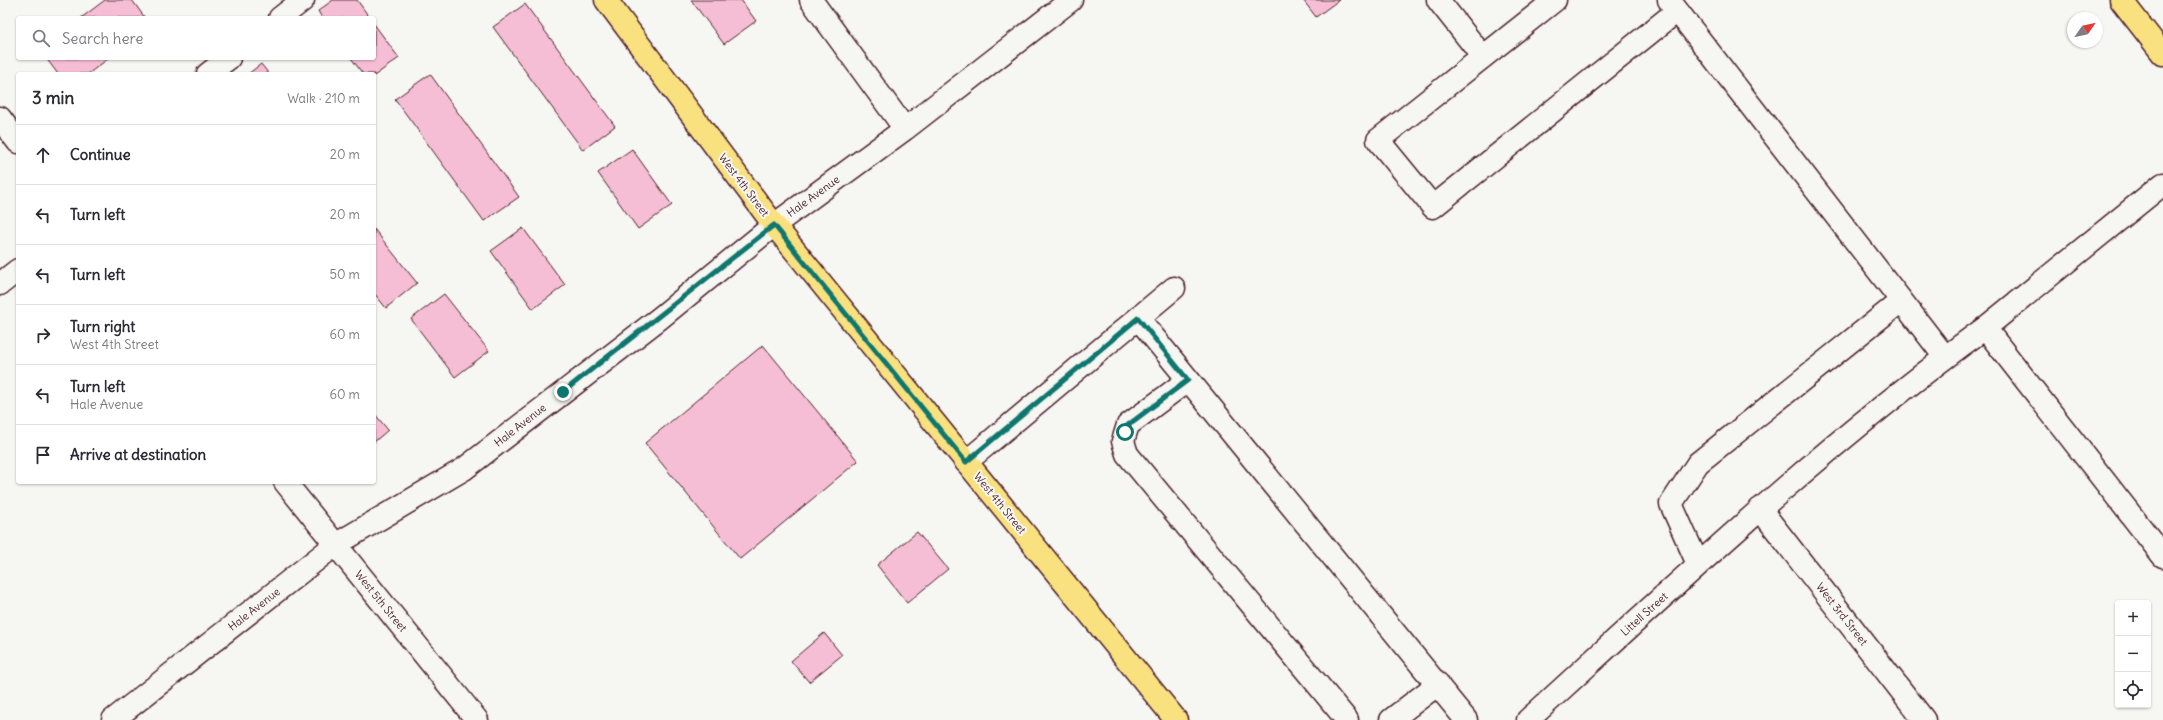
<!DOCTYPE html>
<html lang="en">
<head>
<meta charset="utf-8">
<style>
	:root { --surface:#fff; --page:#f2f2f3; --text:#2b2b33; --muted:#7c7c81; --line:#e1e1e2 }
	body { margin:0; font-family:Delius,sans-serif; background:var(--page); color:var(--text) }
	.controls { position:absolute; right:12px; bottom:12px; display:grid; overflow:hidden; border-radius:4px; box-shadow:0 1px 3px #0004 }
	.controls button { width:36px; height:36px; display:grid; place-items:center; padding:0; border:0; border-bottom:1px solid var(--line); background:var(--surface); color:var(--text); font:20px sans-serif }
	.compass { position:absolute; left:2067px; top:12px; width:36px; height:36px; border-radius:50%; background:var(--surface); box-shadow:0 1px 3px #0004; rotate:56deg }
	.stop { position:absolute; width:12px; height:12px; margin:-9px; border:3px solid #0f766e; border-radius:50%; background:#fff }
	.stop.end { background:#0f766e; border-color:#fff; box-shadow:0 1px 4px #0008 }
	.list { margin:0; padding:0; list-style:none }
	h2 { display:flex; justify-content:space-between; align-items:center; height:52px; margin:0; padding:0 16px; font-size:17px }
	h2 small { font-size:13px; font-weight:400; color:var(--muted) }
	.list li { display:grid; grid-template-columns:26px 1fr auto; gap:12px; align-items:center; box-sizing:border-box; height:60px; padding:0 16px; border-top:1px solid var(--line) }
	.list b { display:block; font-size:15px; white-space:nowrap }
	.list p { margin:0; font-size:13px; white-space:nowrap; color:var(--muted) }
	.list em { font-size:13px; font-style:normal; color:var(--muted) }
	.icon { flex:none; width:22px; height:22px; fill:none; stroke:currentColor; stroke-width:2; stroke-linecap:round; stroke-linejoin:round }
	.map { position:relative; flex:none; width:2163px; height:720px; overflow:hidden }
	.search { position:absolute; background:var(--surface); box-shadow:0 1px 3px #0004; left:16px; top:16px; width:360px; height:44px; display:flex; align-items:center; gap:10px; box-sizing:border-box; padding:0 14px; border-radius:4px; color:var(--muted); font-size:15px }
	.panel { position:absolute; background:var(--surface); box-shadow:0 1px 3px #0004; left:16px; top:72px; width:360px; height:412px; border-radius:4px }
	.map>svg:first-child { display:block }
	.building { fill:#f6bed4; stroke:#4a1f2b }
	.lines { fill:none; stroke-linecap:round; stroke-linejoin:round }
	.minor-casing { stroke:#4a1f2b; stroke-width:25 }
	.major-casing { stroke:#4a1f2b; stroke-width:25 }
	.minor { stroke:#f6f6f2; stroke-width:22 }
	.major { stroke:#fae180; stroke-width:22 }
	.route { stroke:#0f766e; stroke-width:5 }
	.labels { text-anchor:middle; stroke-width:4; stroke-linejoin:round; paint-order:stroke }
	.street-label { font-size:11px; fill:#4a1f2b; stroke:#f6f6f2 }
</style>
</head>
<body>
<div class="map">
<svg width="2163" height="720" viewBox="0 0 2163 720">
	<rect width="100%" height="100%" fill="#f6f6f2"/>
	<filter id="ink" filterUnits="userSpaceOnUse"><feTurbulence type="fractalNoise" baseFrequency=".025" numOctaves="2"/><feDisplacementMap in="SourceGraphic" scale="8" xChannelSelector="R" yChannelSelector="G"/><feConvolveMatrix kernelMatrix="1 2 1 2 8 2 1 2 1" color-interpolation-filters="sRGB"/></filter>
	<g filter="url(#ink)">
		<path class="building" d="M105,0H132L145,18H81Z
			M333,0H357L370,18H322L318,11Z
			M691,0H741L756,21L724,44Z
			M1303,0H1339L1316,17Z
			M525,4L615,126L583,150L493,27Z
			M374,24L399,58L374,76V74H363L351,58H374Z
			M46,58H109L88,74H58Z
			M261,64L269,74H248Z
			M430,74L519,197L484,221L395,99Z
			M632,149L672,205L638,229L598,173Z
			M523,228L565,285L533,309L491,251Z
			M374,229L417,283L386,308L374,293Z
			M444,294L489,351L455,377L411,319Z
			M763,345L858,461L740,559L645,443Z
			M374,413L388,430L374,442Z
			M917,532L948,569L907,603L877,565Z
			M824,633L842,655L809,682L791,661Z"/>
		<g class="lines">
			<defs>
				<path id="minor" d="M811,0L905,129
					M1438,0L1483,57
					M1555,0L1378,140L1433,207L1677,11
					M1669,0L1945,357
					M280,18L303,0
					M208,74L229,58
					M0,118L18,142
					M2163,184L1985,328L2163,556
					M0,284L18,270
					M1138,318L1466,720
					M1188,380L1128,425L1123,441L1127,454L1347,720
					M966,462L1174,288
					M285,482L477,720
					M1760,509L1924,720
					M1698,564L1671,504L1698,463L1901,301
					M113,720L335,545L464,469L660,318L774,225L905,129L1071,0
					M1391,720L1438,684
					M1528,720C1676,585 1822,446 1985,328"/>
				<path id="major" d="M606,0L774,225L1176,720
					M2121,0L2163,54"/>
			</defs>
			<use href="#minor" class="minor-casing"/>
			<use href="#major" class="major-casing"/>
			<use href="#minor" class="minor"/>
			<use href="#major" class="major"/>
		</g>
	</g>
	<g class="lines" filter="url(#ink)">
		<path class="route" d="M563,392L774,225L966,462L1138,318L1188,380L1128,425L1125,432"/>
	</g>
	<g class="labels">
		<g class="street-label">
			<text transform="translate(744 185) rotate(53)" y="4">West 4th Street</text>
			<text transform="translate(813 196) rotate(-36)" y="4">Hale Avenue</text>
			<text transform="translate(520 425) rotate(-38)" y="4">Hale Avenue</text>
			<text transform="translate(1000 503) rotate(51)" y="4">West 4th Street</text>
			<text transform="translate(381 601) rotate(51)" y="4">West 5th Street</text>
			<text transform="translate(254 609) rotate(-38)" y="4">Hale Avenue</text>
			<text transform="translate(1644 614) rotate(-42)" y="4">Littell Street</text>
			<text transform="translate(1842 614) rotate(52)" y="4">West 3rd Street</text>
		</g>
	</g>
</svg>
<div class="controls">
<button>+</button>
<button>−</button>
<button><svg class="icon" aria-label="locate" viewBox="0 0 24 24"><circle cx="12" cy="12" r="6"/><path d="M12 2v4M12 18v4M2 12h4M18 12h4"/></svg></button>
</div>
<svg class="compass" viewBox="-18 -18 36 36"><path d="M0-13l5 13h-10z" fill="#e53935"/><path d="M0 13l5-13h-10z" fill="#7c7c81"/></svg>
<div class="stop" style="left:1125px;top:432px"></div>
<div class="stop end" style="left:563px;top:392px"></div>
<div class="search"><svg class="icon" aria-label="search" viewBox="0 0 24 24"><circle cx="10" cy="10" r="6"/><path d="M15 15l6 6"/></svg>Search here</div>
<section class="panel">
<h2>3 min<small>Walk · 210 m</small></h2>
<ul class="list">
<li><svg class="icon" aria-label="ahead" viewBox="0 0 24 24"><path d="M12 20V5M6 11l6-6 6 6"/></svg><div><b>Continue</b></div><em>20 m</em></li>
<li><svg class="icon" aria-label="left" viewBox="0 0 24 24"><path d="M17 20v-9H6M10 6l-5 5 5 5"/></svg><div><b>Turn left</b></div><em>20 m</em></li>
<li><svg class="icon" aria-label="left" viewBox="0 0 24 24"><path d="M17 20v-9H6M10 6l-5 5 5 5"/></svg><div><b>Turn left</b></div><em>50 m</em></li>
<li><svg class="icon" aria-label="right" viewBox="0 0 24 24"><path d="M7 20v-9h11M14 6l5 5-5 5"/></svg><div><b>Turn right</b><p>West 4th Street</p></div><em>60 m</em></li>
<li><svg class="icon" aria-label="left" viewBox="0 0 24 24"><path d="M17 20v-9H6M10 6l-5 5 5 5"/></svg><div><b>Turn left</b><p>Hale Avenue</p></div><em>60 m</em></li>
<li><svg class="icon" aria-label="arrive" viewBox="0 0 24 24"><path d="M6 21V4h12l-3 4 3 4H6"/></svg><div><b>Arrive at destination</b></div></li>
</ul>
</section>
</div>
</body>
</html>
